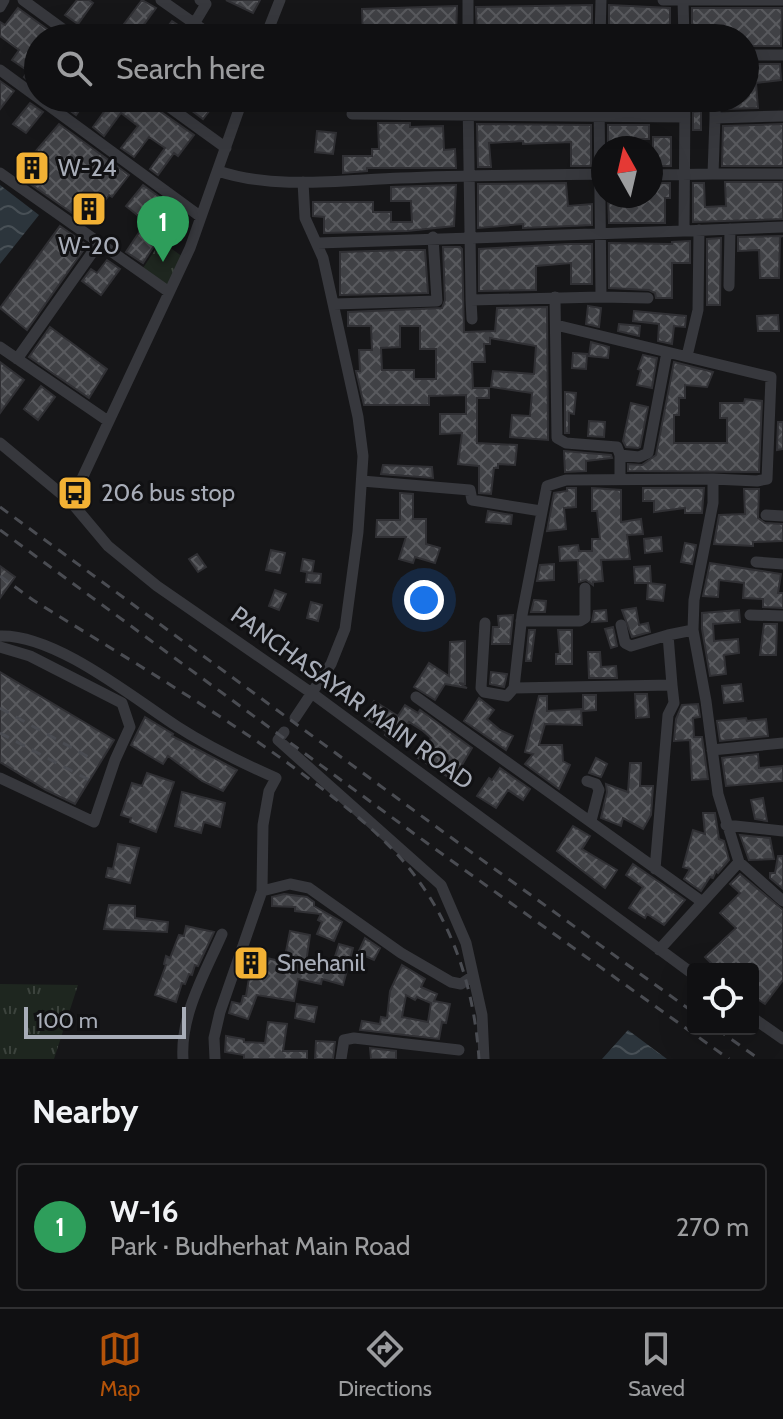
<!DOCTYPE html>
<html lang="en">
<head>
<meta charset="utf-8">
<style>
	:root { --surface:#101012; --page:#19191b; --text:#f1f3f6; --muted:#9c9d9f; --line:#303032; --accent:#b45309 }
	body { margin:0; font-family:Cabin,sans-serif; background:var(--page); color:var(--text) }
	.controls { position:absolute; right:24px; bottom:24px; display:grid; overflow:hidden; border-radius:8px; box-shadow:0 8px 32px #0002 }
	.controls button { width:72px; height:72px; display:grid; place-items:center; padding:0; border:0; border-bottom:2px solid var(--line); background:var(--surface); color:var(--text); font:40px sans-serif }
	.compass { position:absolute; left:591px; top:136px; width:72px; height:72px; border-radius:50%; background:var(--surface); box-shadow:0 8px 32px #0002; rotate:352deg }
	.scale { position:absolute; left:24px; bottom:20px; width:162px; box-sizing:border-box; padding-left:8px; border:4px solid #a8adb8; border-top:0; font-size:22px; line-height:28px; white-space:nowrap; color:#a8adb8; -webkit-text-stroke:6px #111113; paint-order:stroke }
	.you { position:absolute; left:424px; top:600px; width:28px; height:28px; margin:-20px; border:6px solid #fff; border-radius:50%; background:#1a73e8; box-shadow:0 0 0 12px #1a73e833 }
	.badge { display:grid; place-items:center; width:52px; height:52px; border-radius:50%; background:var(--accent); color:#fff; font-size:26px; font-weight:700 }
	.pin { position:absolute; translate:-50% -66px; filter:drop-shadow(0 2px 4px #0008) }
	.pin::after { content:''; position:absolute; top:42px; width:28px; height:24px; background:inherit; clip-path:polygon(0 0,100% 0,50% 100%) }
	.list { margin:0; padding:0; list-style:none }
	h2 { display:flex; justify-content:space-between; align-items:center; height:104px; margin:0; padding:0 32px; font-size:34px }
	h2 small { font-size:26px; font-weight:400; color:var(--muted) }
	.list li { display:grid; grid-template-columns:52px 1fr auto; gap:24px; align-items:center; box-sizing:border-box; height:128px; margin:0 16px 16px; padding:0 16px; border:2px solid var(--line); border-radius:8px }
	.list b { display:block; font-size:30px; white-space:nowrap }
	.list p { margin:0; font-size:26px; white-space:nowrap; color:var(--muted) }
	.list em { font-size:26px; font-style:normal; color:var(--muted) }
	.icon { flex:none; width:44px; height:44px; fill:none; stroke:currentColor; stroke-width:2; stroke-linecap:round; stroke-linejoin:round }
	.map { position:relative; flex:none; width:783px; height:1059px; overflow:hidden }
	.search { position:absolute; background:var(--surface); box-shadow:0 8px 32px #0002; left:24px; right:24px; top:24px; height:88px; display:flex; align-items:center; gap:20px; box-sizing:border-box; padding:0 28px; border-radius:44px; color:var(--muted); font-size:30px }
	.sheet { height:248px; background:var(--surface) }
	nav { display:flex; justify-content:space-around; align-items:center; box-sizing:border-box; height:112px; border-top:2px solid var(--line); background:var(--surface); font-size:22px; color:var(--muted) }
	nav a { display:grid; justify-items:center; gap:4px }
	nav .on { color:var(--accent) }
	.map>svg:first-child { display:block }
	.grass { fill:url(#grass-tufts) }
	.water { fill:url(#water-waves) }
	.building { fill:url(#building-cross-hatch); stroke:#303034; stroke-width:2; fill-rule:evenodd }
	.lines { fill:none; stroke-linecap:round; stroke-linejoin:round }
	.minor { stroke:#37383d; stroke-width:11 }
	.rail { stroke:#4a4c52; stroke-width:3; stroke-dasharray:10 8; stroke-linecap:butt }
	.labels { text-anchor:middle; stroke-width:6; stroke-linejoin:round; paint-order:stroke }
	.poi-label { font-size:24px; fill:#a8adb8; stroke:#111113; text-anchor:start }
	.street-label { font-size:24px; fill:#a8adb8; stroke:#111113 }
</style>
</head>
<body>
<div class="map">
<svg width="783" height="1059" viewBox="0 0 783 1059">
	<defs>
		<pattern id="grass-tufts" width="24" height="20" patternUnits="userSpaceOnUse" patternTransform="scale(2)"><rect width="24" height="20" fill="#1e261f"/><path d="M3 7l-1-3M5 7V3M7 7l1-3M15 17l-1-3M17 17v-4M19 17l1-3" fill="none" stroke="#3c433d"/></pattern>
		<pattern id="water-waves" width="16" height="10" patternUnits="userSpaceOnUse" patternTransform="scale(2)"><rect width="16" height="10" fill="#2c353c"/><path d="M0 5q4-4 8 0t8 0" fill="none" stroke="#485056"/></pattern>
		<pattern id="building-cross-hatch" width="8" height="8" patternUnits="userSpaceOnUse" patternTransform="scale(2)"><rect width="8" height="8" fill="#404145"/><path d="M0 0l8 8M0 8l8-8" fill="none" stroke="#595a5e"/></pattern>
	</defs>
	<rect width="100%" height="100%" fill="#161618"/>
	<path class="grass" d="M161,241L183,257L168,288L143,268Z
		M0,984L78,985L54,1059H0Z"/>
	<path class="water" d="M0,185L39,215L0,264Z
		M628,1030L667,1059H602Z"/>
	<path class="building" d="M77,0H89L93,3L78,24L65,15Z
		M142,0L156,8L134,38H98L108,25L118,32Z
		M226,0H260L253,13Z
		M592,5V25L564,27V38H477L476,7Z
		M609,5L670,8V26L609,28Z
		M457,6L456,38H363L362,9Z
		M18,8L51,32L46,38H38V49L32,58L38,62V80L34,85L24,77L28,71L12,60L19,50L0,36V22L5,25Z
		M692,8H782L781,46H745V38H692Z
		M172,21L184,29L177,38H159Z
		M745,64H780L781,80L756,83L758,108L724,109V98H745Z
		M0,81L14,91L0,109Z
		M70,98H88L76,115L64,106Z
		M114,98H141L194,135L178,156L174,153L158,175L150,169L165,148L149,137L134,157L121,148L138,126L121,113L104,136L93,127Z
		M200,98H219L203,119L191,110Z
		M358,98H378V106H358Z
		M396,98H432V106H396Z
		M496,98H591V108L496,107Z
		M608,98H651V108L608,106Z
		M30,103L43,112L26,133L13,124Z
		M701,111V130H693V112Z
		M378,123H410V127L443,126L444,150L455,149L456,168H367V171L343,173V156H372V149H379Z
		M59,124L129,175L112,197L109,195L88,224L16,174Z
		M477,124L591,125V166H571V142L523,144V141L489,143L491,167H478Z
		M783,124V166H722L723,126Z
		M608,125H649V139H622V148H608Z
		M317,131L336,133L333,154L315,152Z
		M653,137H671V166H653Z
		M725,182H783V219L693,222V183H704L705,207L726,206Z
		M566,183L568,206L592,204V225L523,228V224L478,228V184Z
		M651,183H670V198H665V223H609L608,196H651Z
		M143,185L176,209L154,235L159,238L143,263L126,252L146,222L126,206Z
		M456,185L454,226L407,231L324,233V217L313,216V202H373V212H391V222H412L411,201H391V187Z
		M60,226L87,245L27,330L0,308Z
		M783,236L780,237L779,278H760L759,250L738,251V237Z
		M721,238L720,305H707V239Z
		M690,241V263H672V298H656L655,293L649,290L609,288V243L672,244V242Z
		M568,244H592V284H571V263L536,266V290L479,291V249Z
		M443,247H460L462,249L464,332L495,331L497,308L547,307L548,440L510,437L512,415L530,416L532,393L491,387L493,371L534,374L536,346L490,338V344H484L485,362H472L473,388H489V398H477V443L517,445L515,465L498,464V468H494L491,494L479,493V466L458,464L462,433L440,434V414H466V395L429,396V405H364L356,371H360L359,350H372L371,326H348V312L442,308L445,300ZM400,326H420V349H436V379H414V370H382L381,348L400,347Z
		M407,250H425L428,293L340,295V252Z
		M107,260L120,269L101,295L82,281L91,269L97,273Z
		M588,306L601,308L599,327L586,324Z
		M634,311L686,316L685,327L674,326L672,344L658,341L659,324L633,321Z
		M778,315L779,331H758L757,316Z
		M619,324L640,326L639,336L618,331Z
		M50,327L107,369L89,398L29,357Z
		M591,342L609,347L608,358L589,356Z
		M573,353L587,354L586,369L572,368Z
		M643,355L657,358L652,388L637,385L641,370L638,369Z
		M0,362L24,380L0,413Z
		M674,362L713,372L707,387L685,385V398H679V415H674V443H727V418H720V403H744L745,399L762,401L759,472L628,471V464L642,465L656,455Z
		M41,386L55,397L38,420L24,409Z
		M565,392L576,393L574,414L569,413V433H565Z
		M631,403L648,407L640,447L638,448L626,447L623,441Z
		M589,421L605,422L604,437L588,436Z
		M778,422H783V449L777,450Z
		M564,451L611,455L612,458L586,461V471L565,472Z
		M383,465L432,467L433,478L381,474Z
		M567,488H576V507L564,508L566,529L547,531L554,493L567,491Z
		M592,488L621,490V522L641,519L643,534L627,535L630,559L601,560L603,581L593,582V585L586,580L579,582L578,560L560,561L559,547L578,545L579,551H592V539H600L597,511H592Z
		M643,488H704L702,513H685V508L654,512V501H643Z
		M744,489H759L758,518L765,523L783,524V541L753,542V546L714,544L719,515L745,514Z
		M400,493L413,494V519H426V544L440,548L435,563L415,557L413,563L399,559L406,537H376L377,520H400Z
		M488,511L512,515L511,524L486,522Z
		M661,537L662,551L645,553L644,539Z
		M685,543L696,545L692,564L681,562Z
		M271,550L285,553L280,573L266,570Z
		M197,554L206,567L198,572L189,559Z
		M303,559L314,561L312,573L321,574L320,583L306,582L307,573H312L301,571Z
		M710,563L781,574L778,593H783V608L763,607V599L743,598L744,583L719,580L718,597L703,596Z
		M554,564V580L537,581L540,565Z
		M0,566L15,577L0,598Z
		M650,566L651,583H635L634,567Z
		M648,583L665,585L663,601L647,599Z
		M275,590L286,594L279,610L269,606Z
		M534,600L546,601L545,612H531Z
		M311,602L322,605L318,621L307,618Z
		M636,608L639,625L648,623L650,632L632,637L622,610Z
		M606,610L607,621L592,622L594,611Z
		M739,610L740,622L713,624L714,641L738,639L739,653L724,655L726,674L710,676L702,629V613Z
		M513,615L510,644H492L493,627H499L498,616Z
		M764,624H777L776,655H760Z
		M613,627L617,646L611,648L605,629Z
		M529,630H535L531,661H526Z
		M558,630H572V664H556V654H560Z
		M465,641V684L459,683L467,688L445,684L435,700L414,687L429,663L449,676L450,642Z
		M588,652H600L601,667L616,666L617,678H589Z
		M0,672L114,740L75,804L46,790L0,762Z
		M491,672L507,674L504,687L490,684Z
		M741,684L743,701L724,703L722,686Z
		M635,694H647L649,717L636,718Z
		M583,695H596V710L583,711Z
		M539,696H547V711L581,709L582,725L545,724L539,745H562L563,761L570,765L559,789L525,764L533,754L525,752Z
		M479,698L494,710L487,719L500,730L513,736L506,750L464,721Z
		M374,701L398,716L405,705L418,713L420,710L472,748L453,780L418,758L431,738L423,731L409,722L396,742L385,735L387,732L363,717Z
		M698,704L700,717L693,718L694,737H702L708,779L692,780L690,740L674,741L676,719L682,705Z
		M145,717L173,734L172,736L237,770L223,791L202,781L168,756L163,764L131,745Z
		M746,718L747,721L766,719L768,736L720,741L717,721Z
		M758,754L759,768L783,766V781L726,786L722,758Z
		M596,758L607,764L601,777L589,773Z
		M630,763H641L640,786H653L651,815L643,829L623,818L621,826L601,818L607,792L606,784L628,792Z
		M500,768L530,789L523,800L508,790L496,808L477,796L489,778L492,780Z
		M147,773L174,782L156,832L130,822L131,818L121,815L132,783L142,786Z
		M182,792L225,803L220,827L204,822L201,833L175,826Z
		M763,798L767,821L755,819L751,800Z
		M703,813H715L719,839L724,841L729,860L718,873L716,871L713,878L710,877L701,891L684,879L690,869L683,867L693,830L705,834Z
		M573,826L590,836L582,849L617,870L605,888L557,851Z
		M740,835L770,838L774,859L749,860Z
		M118,844L139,848L130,883L106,877L108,868L113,869Z
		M778,856H783V889L770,878V873H775Z
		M633,864L685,900L664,925L647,914L645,918L629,908L643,887L626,875Z
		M740,874L783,910V980L765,1004L753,996V969H717L705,957L736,928L720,913L740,893L730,884Z
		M284,894L307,897L314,902V906L342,922L334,941L317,934L322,922L318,920L321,914L295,911V907L272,906V897Z
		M109,905L135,906V918L168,922L167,932L104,929Z
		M186,926L214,932L198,966L195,965L192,975L189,974L185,984L182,983L176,1002L155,995L166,965L164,964L166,956L170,958L179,935L184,936Z
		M290,931L310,935L306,963L331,969L339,944L353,948L343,985L322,979L321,984L298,979L294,1001L257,995L248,1019L229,1013L232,1002L241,1004L243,996H246L250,972L243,970L249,954L284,962Z
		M365,938L380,948L374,960L358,953Z
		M402,965L425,979L421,987L437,994L434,1001L450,1004L446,1023L442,1022L439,1039L360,1030L362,1021L380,1024L381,1017L387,1018L390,991ZM406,995L415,1000L417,997L431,1003L428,1022L402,1017Z
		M297,1004L317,1007L314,1022L295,1018Z
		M268,1022L287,1024L283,1051H307V1059H244V1055L225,1052L226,1036L244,1039V1042L265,1043Z
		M316,1041L335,1042L333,1059H315Z
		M370,1048L396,1051V1059H371Z"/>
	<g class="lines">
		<path class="minor" d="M23,0L75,38
			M161,0L215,38
			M468,0V38
			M663,0H783
			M683,0L684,38
			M0,7L4,0
			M194,24L206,4L200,0
			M265,38L280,0
			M600,38L601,0
			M745,55H783
			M0,70L201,217
			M157,98L226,148
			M468,98L471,300L601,297L599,98
			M685,98L684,231L783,227
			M715,98V118L783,116
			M352,114L685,117
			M218,171C275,190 342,180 401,178C468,175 536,175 603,174
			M0,173L169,292
			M713,174H783
			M651,175L713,174L715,118
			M318,243L684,231
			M729,286L730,229
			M555,297L557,438L566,443L617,447L620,455V479
			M601,297L648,298
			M471,300L472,319
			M334,304L437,301L433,237
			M556,325L667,352
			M0,347L108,421
			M687,356L698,310L699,230
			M17,359L99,243
			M0,443L71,502L108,546L157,586L313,694L693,974
			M620,455L639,457L648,453L667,352L771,377L767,479L757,481L713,479
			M362,481L470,490L472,500L541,511
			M71,502L190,248L243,98
			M766,515L783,516
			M756,562L783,564
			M750,615L783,616
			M521,621H580L585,618V588
			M485,623L481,688L484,692L507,696L514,688L522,615L547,486L566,480L713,479V503L694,600L693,630
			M621,625L625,643L631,646L668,635
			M0,636C55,634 132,697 178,727C209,747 242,763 276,778L269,791L263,825L262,891L220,1012L214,1038L215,1059
			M0,647L30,656L122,703L130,727L115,760L94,822L0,778
			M672,685L668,635L693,630L706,701L718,794L739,862
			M514,688L672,685L674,703L668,715L655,869
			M416,697L701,901
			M295,718L331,664L345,629L358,532L363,456L358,417L323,258L305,218L303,182
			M284,732L278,740L441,885L466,943L482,1015L484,1059
			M712,750L783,743
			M587,781L596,784L599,790L591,821
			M726,825L783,831
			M262,891L290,884L309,888L401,953L451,982L461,984L473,976
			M659,950L739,862L783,901
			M753,1018L783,1039
			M183,1059C180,1015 205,973 222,934
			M341,1059L344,1040L354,1038L459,1050"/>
		<path class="rail" d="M0,507L442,831L693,1012
			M0,530L431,846L729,1059
			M0,576L33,600C124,657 218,711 304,775C349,809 392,841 423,887C458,938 475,998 479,1059
			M0,708L92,759
			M0,733L89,780
			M717,1029L759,1059"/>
	</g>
	<defs>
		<symbol id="building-square" viewBox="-11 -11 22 22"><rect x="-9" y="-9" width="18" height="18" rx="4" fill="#f2b134" stroke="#111113"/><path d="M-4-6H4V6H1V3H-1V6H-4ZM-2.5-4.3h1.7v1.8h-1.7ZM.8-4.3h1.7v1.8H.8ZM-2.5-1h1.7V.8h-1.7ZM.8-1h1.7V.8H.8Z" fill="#111"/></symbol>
		<symbol id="bus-square" viewBox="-11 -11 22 22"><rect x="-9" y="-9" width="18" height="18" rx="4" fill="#f2b134" stroke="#111113"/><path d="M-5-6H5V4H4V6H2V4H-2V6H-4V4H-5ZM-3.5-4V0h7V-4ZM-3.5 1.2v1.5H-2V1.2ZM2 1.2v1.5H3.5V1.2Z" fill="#111"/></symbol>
	</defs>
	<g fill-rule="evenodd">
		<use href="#building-square" x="12" y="148" width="40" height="40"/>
		<use href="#building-square" x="69" y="189" width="40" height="40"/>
		<use href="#bus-square" x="55" y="473" width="40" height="40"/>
		<use href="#building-square" x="231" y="943" width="40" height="40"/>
	</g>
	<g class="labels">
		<g class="poi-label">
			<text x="58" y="176">W-24</text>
			<text x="89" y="254" text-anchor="middle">W-20</text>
			<text x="101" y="501">206 bus stop</text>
			<text x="277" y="971">Snehanil</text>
		</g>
		<g class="street-label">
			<text transform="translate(352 698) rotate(36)" y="8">PANCHASAYAR MAIN ROAD</text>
		</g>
	</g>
</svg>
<div class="controls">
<button><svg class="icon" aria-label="locate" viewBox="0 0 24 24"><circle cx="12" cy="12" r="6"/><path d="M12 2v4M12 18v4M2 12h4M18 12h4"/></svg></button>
</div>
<svg class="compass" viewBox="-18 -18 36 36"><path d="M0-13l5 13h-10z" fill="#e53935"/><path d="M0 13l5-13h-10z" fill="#9c9d9f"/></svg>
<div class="scale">100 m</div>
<div class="you"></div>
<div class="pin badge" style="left:163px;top:262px;background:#2e9e5b">1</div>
<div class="search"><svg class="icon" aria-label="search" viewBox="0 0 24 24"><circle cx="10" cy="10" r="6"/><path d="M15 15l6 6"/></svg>Search here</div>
</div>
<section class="sheet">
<h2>Nearby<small></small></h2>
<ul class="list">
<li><span class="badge" style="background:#2e9e5b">1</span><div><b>W-16</b><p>Park · Budherhat Main Road</p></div><em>270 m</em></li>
</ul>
</section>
<nav>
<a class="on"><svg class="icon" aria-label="map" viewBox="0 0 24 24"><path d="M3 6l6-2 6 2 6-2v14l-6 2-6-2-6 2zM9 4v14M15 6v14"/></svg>Map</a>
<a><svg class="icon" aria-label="directions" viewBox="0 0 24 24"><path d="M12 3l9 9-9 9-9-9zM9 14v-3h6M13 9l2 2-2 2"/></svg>Directions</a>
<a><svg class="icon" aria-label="saved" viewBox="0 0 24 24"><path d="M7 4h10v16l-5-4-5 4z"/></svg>Saved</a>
</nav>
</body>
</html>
